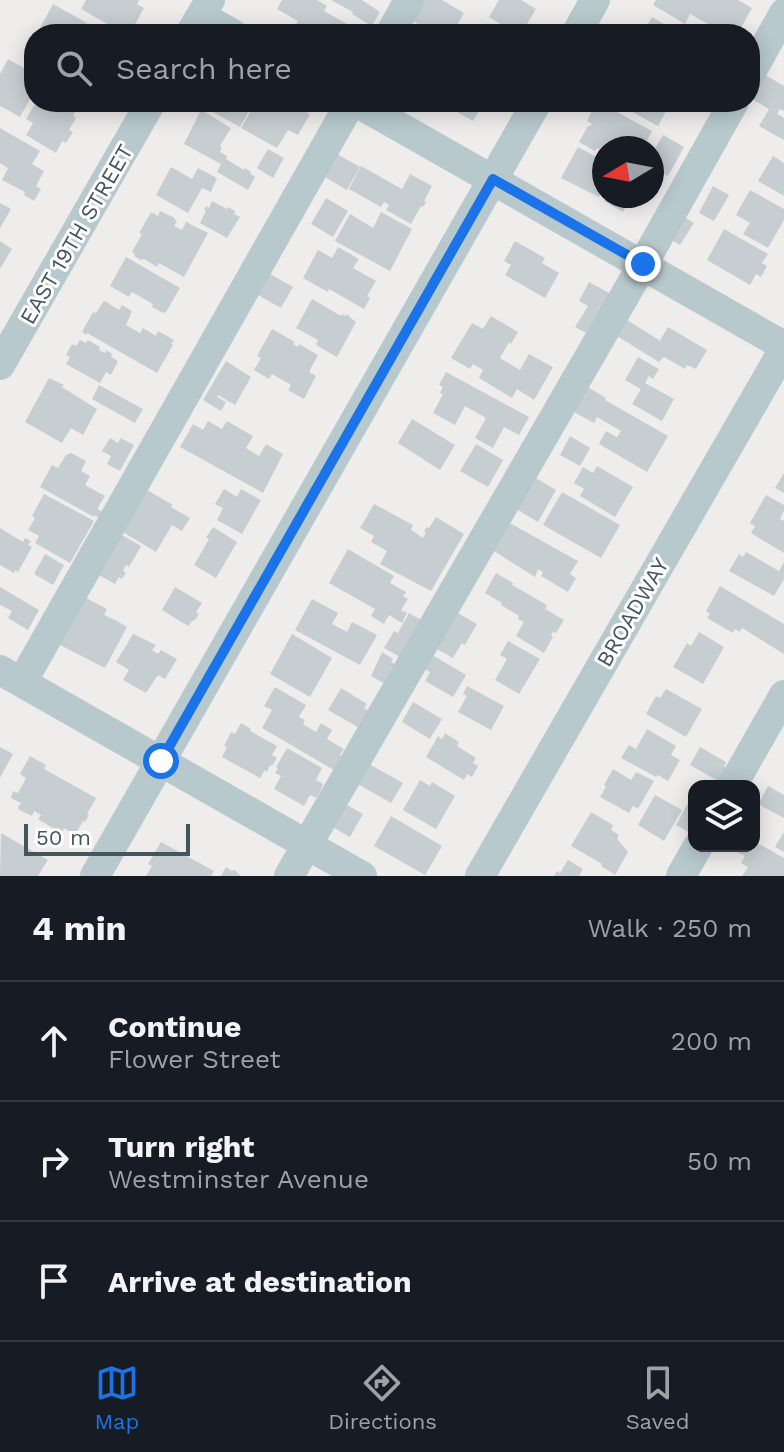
<!DOCTYPE html>
<html lang="en">
<head>
<meta charset="utf-8">
<style>
	:root { --surface:#171b24; --page:#242831; --text:#f1f3f6; --muted:#9ea1a6; --line:#363941; --accent:#1a73e8 }
	body { margin:0; font-family:"Work Sans",sans-serif; background:var(--page); color:var(--text) }
	.controls { position:absolute; right:24px; bottom:24px; display:grid; overflow:hidden; border-radius:16px; box-shadow:0 4px 20px #0003 }
	.controls button { width:72px; height:72px; display:grid; place-items:center; padding:0; border:0; border-bottom:2px solid var(--line); background:var(--surface); color:var(--text); font:40px sans-serif }
	.compass { position:absolute; left:592px; top:136px; width:72px; height:72px; border-radius:50%; background:var(--surface); box-shadow:0 4px 20px #0003; rotate:260deg }
	.scale { position:absolute; left:24px; bottom:20px; width:166px; box-sizing:border-box; padding-left:8px; border:4px solid #42565c; border-top:0; font-size:22px; line-height:28px; white-space:nowrap; color:#42565c; -webkit-text-stroke:6px #fff; paint-order:stroke }
	.stop { position:absolute; width:24px; height:24px; margin:-18px; border:6px solid #1a73e8; border-radius:50%; background:#fff }
	.stop.end { background:#1a73e8; border-color:#fff; box-shadow:0 2px 8px #0008 }
	.list { margin:0; padding:0; list-style:none }
	h2 { display:flex; justify-content:space-between; align-items:center; height:104px; margin:0; padding:0 32px; font-size:34px }
	h2 small { font-size:26px; font-weight:400; color:var(--muted) }
	.list li { display:grid; grid-template-columns:52px 1fr auto; gap:24px; align-items:center; box-sizing:border-box; height:120px; padding:0 32px; border-top:2px solid var(--line) }
	.list b { display:block; font-size:30px; white-space:nowrap }
	.list p { margin:0; font-size:26px; white-space:nowrap; color:var(--muted) }
	.list em { font-size:26px; font-style:normal; color:var(--muted) }
	.icon { flex:none; width:44px; height:44px; fill:none; stroke:currentColor; stroke-width:2; stroke-linecap:round; stroke-linejoin:round }
	.map { position:relative; flex:none; width:784px; height:876px; overflow:hidden }
	.search { position:absolute; background:var(--surface); box-shadow:0 4px 20px #0003; left:24px; right:24px; top:24px; height:88px; display:flex; align-items:center; gap:20px; box-sizing:border-box; padding:0 28px; border-radius:32px; color:var(--muted); font-size:30px }
	.sheet { height:464px; background:var(--surface) }
	nav { display:flex; justify-content:space-around; align-items:center; box-sizing:border-box; height:112px; border-top:2px solid var(--line); background:var(--surface); font-size:22px; color:var(--muted) }
	nav a { display:grid; justify-items:center; gap:4px }
	nav .on { color:var(--accent) }
	.map>svg:first-child { display:block }
	.building { fill:#c7ced2 }
	.lines { fill:none; stroke-linecap:round; stroke-linejoin:round }
	.minor { stroke:#b8c9ce; stroke-width:30 }
	.route { stroke:#1a73e8; stroke-width:10 }
	.labels { text-anchor:middle; stroke-width:6; stroke-linejoin:round; paint-order:stroke }
	.street-label { font-size:22px; fill:#42565c; stroke:#fff }
</style>
</head>
<body>
<div class="map">
<svg width="784" height="876" viewBox="0 0 784 876">
	<rect width="100%" height="100%" fill="#efecec"/>
	<path class="building" d="M86,0H139L137,4L144,8L130,34H125L81,9Z
		M282,0H317L327,6L324,11L351,26L346,34H318L320,32L310,26L307,30L296,24L298,21L277,9Z
		M331,0H362L380,12L372,26L352,14L353,12Z
		M418,0H442L464,13L457,25L460,27L457,32L454,30L452,34H435L408,18Z
		M499,0H521L536,9L521,34L510,30L489,17Z
		M656,0H738L752,8L738,33L720,23L717,29L690,14L685,24L653,5Z
		M53,4L87,23L81,33L76,29L73,34H47L48,32L40,28Z
		M652,17L681,34H642Z
		M486,23L505,34H480Z
		M409,24L426,34H403Z
		M8,59L34,74V92L20,117L0,106V74Z
		M762,73L784,86V111L780,109L777,114L784,118V140L759,126L769,109L750,98Z
		M36,102H47L62,111L65,106L75,112L73,116L76,118L69,130L73,132L66,143L62,141L56,153L26,135L33,123L26,119Z
		M215,102H254L240,127L211,111Z
		M256,102L278,104L287,102L310,114L298,135L288,130L277,148L241,128Z
		M440,102H484L473,121Z
		M614,102H662L669,106L658,126Z
		M595,105L601,109L604,105L652,131L643,148L632,143L630,148H604V152L597,148L595,151L579,142L588,126H590L592,124L587,121Z
		M203,111L231,128L220,146L222,148L220,152L227,156L226,159L244,170L245,168L251,172L250,173L255,177L248,190L217,172L221,164L184,144L200,112Z
		M0,128L40,151L32,164L44,171L36,186L41,189L34,201L24,195L25,192L2,180L8,168L0,163Z
		M663,135L684,147L668,176L652,167V154Z
		M578,147L604,161V178L598,189L602,191L599,197L561,178Z
		M268,149L284,158L273,178L257,168Z
		M337,154L360,167L347,190L323,176Z
		M773,156L784,163V196L758,181Z
		M361,166L402,189L410,174L432,186L424,201L426,202L423,207L421,206L411,224L386,210L389,205L384,202L381,207L349,189Z
		M171,167L192,179L198,168L217,178L211,192L202,188L188,213L156,195Z
		M713,186L729,195L714,221L699,213Z
		M750,190L784,209V220L768,248L743,234L750,223L736,215Z
		M606,196H632L623,212L604,201Z
		M326,198L348,211L333,237L311,224Z
		M212,201L227,209L228,207L235,211L234,214L240,217L227,238L200,223L206,211L204,210L206,206L209,208Z
		M0,203L11,209L0,228Z
		M160,211L175,218L174,219L177,221L174,226L182,230L186,222L208,233L184,277L159,263L157,267L144,259L141,260L134,256L135,254L132,252L142,234L139,233L151,212L158,216Z
		M381,212L412,229L390,271L335,241L350,214L373,228Z
		M676,212L694,223L680,245L663,235Z
		M724,229L768,254L762,263L767,266L761,277L756,274L750,285L707,260Z
		M0,241L12,249L0,269Z
		M515,241L545,258L542,263L559,273L545,298L505,275L511,265L504,261Z
		M338,247L359,259L353,268L376,281L367,296L370,298L364,309L329,289L328,292L303,278L318,250L332,258Z
		M126,257L180,288L166,312L163,313L152,307L153,304L132,292L129,297L110,286Z
		M270,274L293,287L281,308L258,295Z
		M589,282L611,294L588,334L575,327L588,306L579,301Z
		M312,299L341,316L342,314L345,316L346,314L356,322L337,357L316,345L318,340L296,328Z
		M105,301L119,310L122,305L132,311L126,325L140,333L143,328L156,336L158,331L174,340L171,344L173,345L157,373L87,333L86,335L82,332L93,312L96,313L103,302Z
		M491,316L518,332L511,344L509,342L500,358L520,370L529,354L553,367L534,400L517,389L512,398L479,378L483,370L473,364L470,369L451,358L472,323L483,329Z
		M627,320L659,340V342L668,327L707,350L696,369L687,365L685,369L664,357L659,362L617,336Z
		M272,329L295,342L293,344L298,347L299,344L318,355L309,372L316,376L304,399L288,390L291,385L272,374L269,379L254,370L261,358L257,356Z
		M80,340L86,343L88,340L100,347L99,350L105,353L106,350L112,354L111,357L118,361L111,375L106,372L100,383L66,364L70,357L66,355L72,344L76,346Z
		M638,357L659,369L653,379L649,376L645,383L674,399L662,421L632,404L641,389L625,380Z
		M226,361L251,377L235,405L218,395L217,397L226,402L221,411L203,400Z
		M446,372L529,417L519,435L504,427L493,448L475,438L486,418L465,406L455,425L433,413L443,394L440,393L443,387L439,385Z
		M49,378L64,385L62,387L97,409L83,435L71,428L62,443L25,422Z
		M99,385L143,409L135,423L92,399Z
		M586,386L606,398L605,400L668,436L647,472L599,444L606,431L617,437L621,431L597,417L594,423L572,411Z
		M412,419L455,445L440,470L398,443Z
		M208,421L222,429L227,421L253,436L246,448L259,456L266,444L283,454L263,493L180,447L193,424L203,430Z
		M570,436L590,448L580,466L560,455Z
		M110,438L118,443L121,438L134,445L120,471L107,464L111,456L102,451Z
		M476,444L503,460L488,487L460,471Z
		M71,453L86,461L81,471L90,476L85,485L105,496L97,509L104,513L101,519L94,515V517L40,487L52,465L58,468L66,455Z
		M597,466L633,487L615,517L580,496L584,489L574,483L583,467L593,473Z
		M784,473V493L775,488Z
		M534,477L556,490L538,522L516,509Z
		M224,489L237,497L241,489L261,500L242,534L217,520L223,508L215,504Z
		M147,490L173,505L171,507L190,518L182,531L172,525L156,552L118,529Z
		M562,492L620,525L601,558L543,525Z
		M44,494L94,521L70,563L35,543L39,536L28,530L35,518L32,516Z
		M766,495L784,505V511L780,519L784,521V553L751,533L755,526L750,523Z
		M374,504L413,525L411,530L423,538L426,532L424,531L427,527L429,528L436,517L464,534L431,591L380,564L387,551L371,542L374,536L360,528Z
		M508,522L578,561L570,574L576,578L568,592L541,576L543,572L538,569L535,577L492,550Z
		M213,527L237,542L216,578L194,565L209,539L206,538Z
		M0,528L23,542L25,538L31,541L28,545L32,547L18,572L15,570L14,573L0,565Z
		M120,534L141,546L129,567L126,565L123,571L126,573L122,579L119,577L115,584L95,573Z
		M348,549L394,576L390,583L406,592L403,596L408,599L401,610L407,613L402,623L389,615L384,624L371,616L375,609L329,583Z
		M746,552L779,571L784,562V579L774,596L729,571L739,554L743,557Z
		M45,554L64,565L53,585L34,574Z
		M496,573L513,583L512,585L547,605L545,609L564,620L556,633L553,632L551,635L553,637L544,653L516,636L524,622L518,619L519,616L501,605L502,603L485,593Z
		M720,586L784,624V654L742,628L740,632L735,629L733,633L707,618L710,614L706,611Z
		M0,587L39,610L28,630L8,618L12,611L0,605Z
		M175,587L202,603L196,612L199,614L195,620L192,621L188,626L162,610Z
		M86,598L107,609L104,615L117,621L127,627L105,668L58,644Z
		M312,599L338,613L332,624L347,632L352,622L377,635L360,665L295,630Z
		M454,611L477,624L465,645L462,643L453,658L433,647Z
		M409,613L425,622L404,659L384,648L394,631L398,633Z
		M699,632L724,647L703,684L673,667L687,643L691,646Z
		M133,634L156,645L152,650L158,654L161,650L177,659L165,679L158,675L146,693L123,680L129,670L116,662Z
		M292,634L332,658L310,697L270,674Z
		M508,641L540,659L519,694L495,680L507,659L500,655Z
		M382,652L393,659L391,662L398,666L387,685L371,676Z
		M429,653L466,675L453,697L425,681L430,672L421,667Z
		M467,686L504,706L491,730L458,712L467,696L463,694Z
		M275,687L306,705L299,717L305,720L303,724L316,732L321,723L332,730L327,739L344,749L340,755L347,759L339,773L262,728L272,710L264,706Z
		M341,688L367,704L364,708L373,713L363,730L328,710Z
		M666,689L702,709L686,737L646,714L656,696L660,698Z
		M413,702L442,719L430,739L402,722Z
		M241,723L251,729L250,731L277,746L272,755L277,758L272,766L270,765L267,772L265,770L260,778L222,757L227,747L224,746L231,732L235,734Z
		M647,729L676,746L671,755L680,760L668,781L658,775L656,777L621,758L629,745L636,749Z
		M445,733L459,742L457,746L476,758L473,763L478,766L472,777L467,774L464,780L426,757L438,736L442,739Z
		M0,747L13,754L0,778Z
		M700,747L726,762L724,767L726,768L718,781L690,765Z
		M287,748L322,768L316,780L323,784L320,792L316,798L310,795L304,806L274,789L281,776L275,773L278,768L276,767Z
		M30,756L46,765L44,769L96,798L87,814L89,815L85,822L83,821L75,835L64,828L62,832H59L38,819L41,815L34,811L32,816L19,810L18,807L21,803L11,798L13,791L18,793L26,778L20,774Z
		M369,764L403,783L391,803L358,784Z
		M613,769L631,780L636,772L654,781L638,809L633,806L629,813L600,797L606,787L604,785Z
		M420,780L430,786L432,782L455,796L436,829L403,810Z
		M768,786L784,795V818L758,804Z
		M655,795L682,810L664,841L638,825Z
		M340,801L363,814L350,837L327,824Z
		M688,803L694,806V835L676,825Z
		M591,812L613,825L611,830L619,835L617,839L628,852L615,875L601,866L602,864L571,846Z
		M391,816L442,846L425,875L374,846Z
		M784,832V852L775,847Z
		M1,833L48,860L38,876H0Z
		M754,841L784,858V876H742L748,867L741,863L745,856L737,852L740,846H754Z
		M161,842L214,871L211,876H146L152,866L148,864Z
		M568,860L583,869L579,876H554L557,871L560,873Z
		M226,867L232,871L235,870L241,876H221Z"/>
	<g class="lines">
		<path class="minor" d="M201,16L233,34
			M190,34L210,0
			M390,34L409,0
			M576,34L595,0
			M750,74L784,13
			M356,102L784,346
			M0,365L151,102
			M0,670L362,876
			M22,682L351,102
			M732,786L784,695
			M95,876L537,102
			M289,876L643,264L734,102
			M480,876L784,349
			M681,876L698,846"/>
	</g>
	<g class="lines">
		<path class="route" d="M161,761L493,179L643,264"/>
	</g>
	<g class="labels">
		<g class="street-label">
			<text transform="translate(76 234) rotate(-60)" y="8">EAST 19TH STREET</text>
			<text transform="translate(632 612) rotate(-60)" y="8">BROADWAY</text>
		</g>
	</g>
</svg>
<div class="controls">
<button><svg class="icon" aria-label="layers" viewBox="0 0 24 24"><path d="M12 4l9 5-9 5-9-5zM3 14l9 5 9-5"/></svg></button>
</div>
<svg class="compass" viewBox="-18 -18 36 36"><path d="M0-13l5 13h-10z" fill="#e53935"/><path d="M0 13l5-13h-10z" fill="#9ea1a6"/></svg>
<div class="scale">50 m</div>
<div class="stop" style="left:161px;top:761px"></div>
<div class="stop end" style="left:643px;top:264px"></div>
<div class="search"><svg class="icon" aria-label="search" viewBox="0 0 24 24"><circle cx="10" cy="10" r="6"/><path d="M15 15l6 6"/></svg>Search here</div>
</div>
<section class="sheet">
<h2>4 min<small>Walk · 250 m</small></h2>
<ul class="list">
<li><svg class="icon" aria-label="ahead" viewBox="0 0 24 24"><path d="M12 20V5M6 11l6-6 6 6"/></svg><div><b>Continue</b><p>Flower Street</p></div><em>200 m</em></li>
<li><svg class="icon" aria-label="right" viewBox="0 0 24 24"><path d="M7 20v-9h11M14 6l5 5-5 5"/></svg><div><b>Turn right</b><p>Westminster Avenue</p></div><em>50 m</em></li>
<li><svg class="icon" aria-label="arrive" viewBox="0 0 24 24"><path d="M6 21V4h12l-3 4 3 4H6"/></svg><div><b>Arrive at destination</b></div></li>
</ul>
</section>
<nav>
<a class="on"><svg class="icon" aria-label="map" viewBox="0 0 24 24"><path d="M3 6l6-2 6 2 6-2v14l-6 2-6-2-6 2zM9 4v14M15 6v14"/></svg>Map</a>
<a><svg class="icon" aria-label="directions" viewBox="0 0 24 24"><path d="M12 3l9 9-9 9-9-9zM9 14v-3h6M13 9l2 2-2 2"/></svg>Directions</a>
<a><svg class="icon" aria-label="saved" viewBox="0 0 24 24"><path d="M7 4h10v16l-5-4-5 4z"/></svg>Saved</a>
</nav>
</body>
</html>
